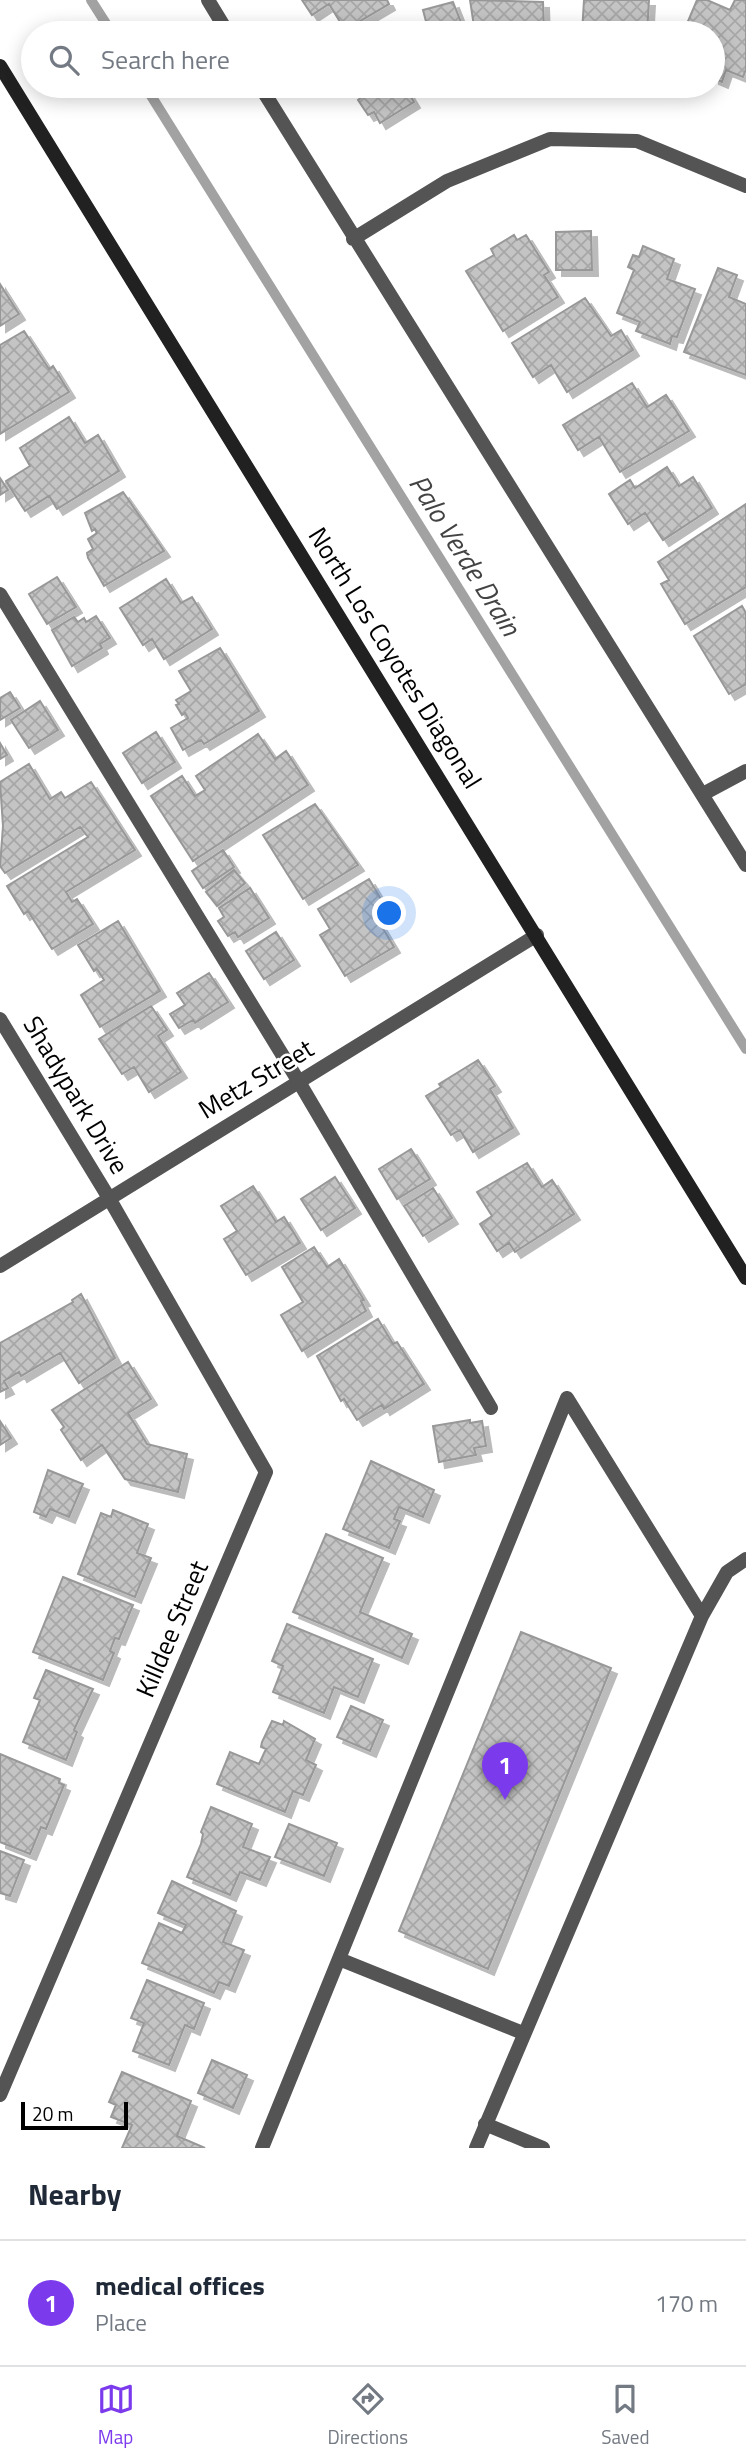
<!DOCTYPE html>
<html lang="en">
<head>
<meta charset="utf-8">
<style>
	:root { --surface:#fff; --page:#f2f2f3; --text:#1f2937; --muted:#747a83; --line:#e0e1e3; --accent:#7c3aed }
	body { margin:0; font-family:"Titillium Web",sans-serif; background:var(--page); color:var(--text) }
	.scale { position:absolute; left:21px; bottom:18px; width:107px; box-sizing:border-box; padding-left:7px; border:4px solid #000; border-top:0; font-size:19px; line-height:24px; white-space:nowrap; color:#000; -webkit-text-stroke:5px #fff; paint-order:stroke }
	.you { position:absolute; left:390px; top:914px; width:24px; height:24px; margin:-18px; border:5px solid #fff; border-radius:50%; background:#1a73e8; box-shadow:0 0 0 10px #1a73e833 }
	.badge { display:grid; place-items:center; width:46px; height:46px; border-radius:50%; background:var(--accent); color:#fff; font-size:23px; font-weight:700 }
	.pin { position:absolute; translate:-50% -58px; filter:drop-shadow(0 2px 4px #0008) }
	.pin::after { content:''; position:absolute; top:37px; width:24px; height:21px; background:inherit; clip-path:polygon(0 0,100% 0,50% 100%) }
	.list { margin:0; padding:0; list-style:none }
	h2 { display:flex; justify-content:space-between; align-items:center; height:91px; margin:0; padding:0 28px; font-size:30px }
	h2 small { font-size:23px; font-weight:400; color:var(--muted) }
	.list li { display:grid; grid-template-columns:46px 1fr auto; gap:21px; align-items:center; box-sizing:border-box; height:126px; padding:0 28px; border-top:2px solid var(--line) }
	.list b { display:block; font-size:26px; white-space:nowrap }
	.list p { margin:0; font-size:23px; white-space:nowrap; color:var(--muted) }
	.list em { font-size:23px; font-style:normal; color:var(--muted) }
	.icon { flex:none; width:38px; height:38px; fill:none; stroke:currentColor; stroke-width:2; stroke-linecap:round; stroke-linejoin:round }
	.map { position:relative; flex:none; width:746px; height:2148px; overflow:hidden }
	.search { position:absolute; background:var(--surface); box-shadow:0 4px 18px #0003; left:21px; right:21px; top:21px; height:77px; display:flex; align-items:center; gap:18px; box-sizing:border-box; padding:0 24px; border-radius:38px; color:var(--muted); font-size:26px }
	.sheet { height:217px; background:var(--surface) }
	nav { display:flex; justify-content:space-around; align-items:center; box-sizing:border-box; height:98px; border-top:2px solid var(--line); background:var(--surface); font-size:19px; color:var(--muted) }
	nav a { display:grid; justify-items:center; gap:4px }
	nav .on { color:var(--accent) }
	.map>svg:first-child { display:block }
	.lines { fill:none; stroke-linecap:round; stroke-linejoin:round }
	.stream { stroke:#a2a2a2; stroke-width:10 }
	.building { fill:url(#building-cross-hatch); stroke:#989898; stroke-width:2; filter:url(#shadow) }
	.service { stroke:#545454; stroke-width:14 }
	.minor { stroke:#545454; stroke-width:14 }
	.secondary { stroke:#212121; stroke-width:14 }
	.labels { text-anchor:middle; stroke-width:5; stroke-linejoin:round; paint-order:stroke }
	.street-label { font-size:26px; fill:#000; stroke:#fff }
	.water-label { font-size:28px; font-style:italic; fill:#434343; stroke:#fff }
</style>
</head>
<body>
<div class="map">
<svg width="746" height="2148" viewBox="0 0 746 2148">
	<defs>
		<pattern id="building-cross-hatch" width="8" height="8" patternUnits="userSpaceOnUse" patternTransform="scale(1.75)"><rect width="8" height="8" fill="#c4c4c4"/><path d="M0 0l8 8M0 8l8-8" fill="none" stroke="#a7a7a7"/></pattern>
		<filter id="shadow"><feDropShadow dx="6" dy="6" stdDeviation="0" flood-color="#0004"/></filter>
	</defs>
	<rect width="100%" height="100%" fill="#fff"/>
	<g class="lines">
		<path class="stream" d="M91,0L112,33
			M145,86L746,1049"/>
	</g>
	<path class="building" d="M302,0H387L389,4L345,30L329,4L312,15Z
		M470,0L543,2L544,33H475Z
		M584,0H649L647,33H582Z
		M697,0H707L730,10L735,0H746V69L743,77L726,70L722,82L713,78V33H683Z
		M453,2L464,30L461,33H429L423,10Z
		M353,86H408L405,87L414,102L380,123L374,112L368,115L358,100L363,96Z
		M591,231L592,270H556V232Z
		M514,235L517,240L526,235L549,272L544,275L558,297L503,331L466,271L494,255L491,249Z
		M643,246L674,259L667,279L695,289L677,337L672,336L670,344L636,331L640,322L617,313L634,270L628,267L633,255L639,257Z
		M718,268L737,275L729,297L746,304V375L684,352Z
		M0,284L19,314L0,326Z
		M585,298L611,336L621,330L633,350L567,392L551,365L533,377L512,343Z
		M24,331L49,369L53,366L69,392L0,434V345Z
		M632,383L647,407L666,395L689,431L620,472L599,437L578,450L563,425Z
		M69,417L85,443L98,435L119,471L57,509L49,496L25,511L6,481L30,466L20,448Z
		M667,467L679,486L693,477L712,508L663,540L645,513L628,524L609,494L630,480L635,488Z
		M0,478L8,490L0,495Z
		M123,492L164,551L104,586L88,558L87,553L93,549L88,539L97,533L95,529L92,531L85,513Z
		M746,504V587L685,624L661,584L669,580L658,562Z
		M57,577L76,607L47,624L29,594Z
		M166,579L181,603L192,597L212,629L164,659L152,639L143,645L120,608Z
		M742,606L746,613V684L729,694L694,636Z
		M96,616L110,638L100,644L102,648L72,666L52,630L74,617L78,622L84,618L86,622Z
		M220,648L259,711L204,744L201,740L183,750L171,728L188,718L185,713L182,715L176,705L179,704L176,700L191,691L179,671Z
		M10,692L20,708L0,720V698Z
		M40,701L58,730L29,748L11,720Z
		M156,732L175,762L142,783L123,753Z
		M258,734L275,759L286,751L308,785L193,861L151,796L182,776L195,796L205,790L196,776Z
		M0,743L7,755L0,759Z
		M29,764L50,799L61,792L65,798L91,782L135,850L66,892L72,902L77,899L93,924L52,949L28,911L24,914L7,886L88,837L80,827L5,873L0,866L3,826L0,782Z
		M315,804L358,865L303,899L263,835Z
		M223,850L234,867L203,888L192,871Z
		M234,870L245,883L217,906L206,892Z
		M369,879L390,914L378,920L394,947L345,976L320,935L330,929L318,909Z
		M250,888L269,918L238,937L235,932L228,936L218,921L224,917L219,908Z
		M118,921L160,991L100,1027L81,995L104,980L97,969L94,971L78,945Z
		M276,932L294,960L264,979L246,951Z
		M209,973L228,1002L195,1023L193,1020L179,1028L170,1014L185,1005L177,993Z
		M151,1006L167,1030L158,1036L181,1072L149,1092L134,1067L122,1074L99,1039Z
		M478,1060L495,1086L490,1089L513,1128L473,1152L460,1130L451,1135L426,1096L441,1087L439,1084Z
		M411,1149L430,1179L397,1199L379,1169Z
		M527,1163L542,1187L552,1180L574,1214L515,1252L509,1243L497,1251L480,1224L492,1216L477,1192Z
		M335,1177L355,1208L321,1230L301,1199Z
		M253,1186L276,1222L284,1217L300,1243L246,1275L224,1239L237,1231L221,1206Z
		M433,1188L452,1218L423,1236L404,1206Z
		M314,1247L327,1267L339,1259L364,1300L361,1301L366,1311L302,1351L281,1315L303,1302L282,1267Z
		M81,1294L115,1358L79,1383L60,1353L21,1376L19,1372L4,1381L8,1388L0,1392V1343L73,1302L72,1300Z
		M378,1319L393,1344L397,1342L424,1384L384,1409L382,1405L357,1420L344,1399L341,1401L317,1356Z
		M128,1362L151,1399L128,1413L147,1444L187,1454L178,1492L125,1479L102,1445L81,1460L61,1430L64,1427L52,1410Z
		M470,1420V1423L482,1421L486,1446L474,1448L476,1455L439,1462L433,1426Z
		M0,1421L11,1438L0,1445Z
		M371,1461L434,1490L423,1517L399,1507L394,1519L400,1521L389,1548L343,1529Z
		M48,1470L83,1484L69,1517L50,1509L46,1517L34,1512Z
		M113,1510L148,1524L137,1553L151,1558L135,1597L78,1574L101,1513L111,1517Z
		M326,1534L383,1558L360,1612L412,1634L402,1658L293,1612Z
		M63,1577L133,1605L119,1639L115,1638L110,1651L114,1653L103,1680L33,1652Z
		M287,1624L373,1659L358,1697L334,1687L324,1713L273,1692L283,1666L272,1661Z
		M521,1632L611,1668L488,1969L399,1931Z
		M46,1670L93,1689L74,1730L77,1732L66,1760L23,1742L40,1700L34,1698Z
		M351,1706L383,1720L370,1751L337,1737Z
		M272,1721L283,1725L284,1721L315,1739L306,1760L316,1765L303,1795L293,1791L285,1812L217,1784L230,1752L259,1764L266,1749L261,1747L262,1742Z
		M0,1754L60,1779L59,1783L64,1785L46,1829L41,1827L30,1854L0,1842Z
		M211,1807L252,1824L243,1847L270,1857L260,1880L240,1872L230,1895L187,1877L201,1844L203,1834L201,1832Z
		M289,1824L337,1843L324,1876L275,1857Z
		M0,1851L24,1860L10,1896L0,1893Z
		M172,1881L236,1911L223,1942L244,1950L229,1986L219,1982L214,1993L142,1963L159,1923L182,1933L186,1925L158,1913Z
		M147,1980L204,2003L194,2029L185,2025L169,2065L133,2051L144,2023L131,2018Z
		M212,2060L247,2075L233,2108L198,2093Z
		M122,2072L191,2101L177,2136L205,2148H122L132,2125L111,2117L116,2105L109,2102Z"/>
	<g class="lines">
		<path class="service" d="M0,594L299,1082L491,1408
			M567,1398L702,1616
			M339,1959L523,2033
			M485,2124L543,2148
			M262,2148L567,1398
			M476,2148L702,1616L727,1572L746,1559"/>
		<path class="minor" d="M208,0L228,33
			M260,86L746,865
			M353,239L447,181L550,139L637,141L746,186
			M703,794L746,771
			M0,1019L109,1198L266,1472L0,2095
			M0,1266L537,935"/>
		<path class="secondary" d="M0,66L746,1278"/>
	</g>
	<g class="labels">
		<g class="street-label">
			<text transform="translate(395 658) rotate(58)" y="9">North Los Coyotes Diagonal</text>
			<text transform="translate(256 1079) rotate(-31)" y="9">Metz Street</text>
			<text transform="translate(76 1095) rotate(59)" y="9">Shadypark Drive</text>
			<text transform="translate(172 1629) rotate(-67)" y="9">Killdee Street</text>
		</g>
		<g class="water-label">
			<text transform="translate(465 555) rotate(58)" y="10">Palo Verde Drain</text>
		</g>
	</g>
</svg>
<div class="scale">20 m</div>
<div class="you"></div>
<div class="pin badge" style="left:505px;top:1800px">1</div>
<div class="search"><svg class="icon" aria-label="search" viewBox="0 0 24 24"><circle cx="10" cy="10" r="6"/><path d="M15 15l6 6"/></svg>Search here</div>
</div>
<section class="sheet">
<h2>Nearby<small></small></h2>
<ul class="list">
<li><span class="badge">1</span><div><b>medical offices</b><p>Place</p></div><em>170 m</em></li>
</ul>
</section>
<nav>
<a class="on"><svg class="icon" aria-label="map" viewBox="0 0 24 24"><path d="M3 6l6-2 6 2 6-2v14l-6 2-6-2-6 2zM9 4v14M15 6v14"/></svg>Map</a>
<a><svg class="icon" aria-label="directions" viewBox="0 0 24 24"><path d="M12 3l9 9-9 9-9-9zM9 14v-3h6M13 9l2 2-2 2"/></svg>Directions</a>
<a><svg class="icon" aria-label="saved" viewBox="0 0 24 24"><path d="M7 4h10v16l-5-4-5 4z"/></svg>Saved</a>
</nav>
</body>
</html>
